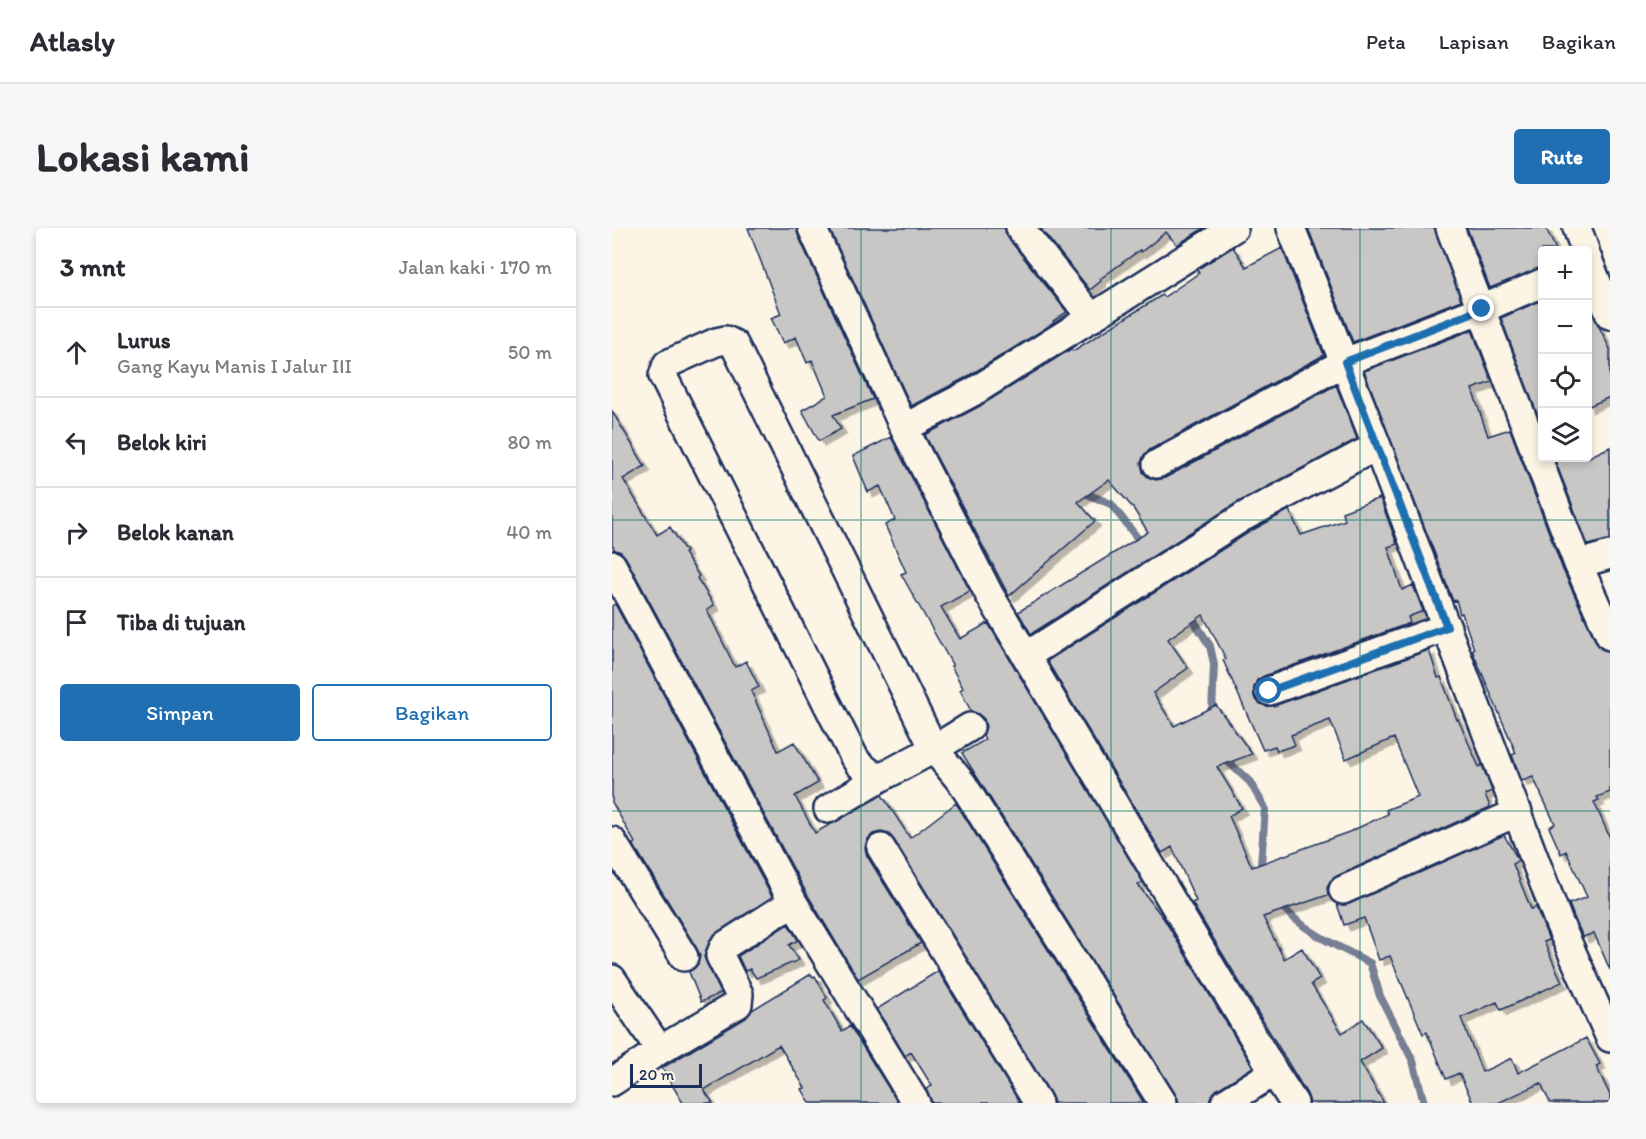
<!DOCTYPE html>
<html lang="id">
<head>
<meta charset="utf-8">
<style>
	:root { --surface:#fff; --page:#f7f7f7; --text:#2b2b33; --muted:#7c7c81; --line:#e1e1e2; --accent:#1f6fb2 }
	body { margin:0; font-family:Itim,sans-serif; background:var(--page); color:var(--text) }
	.controls { position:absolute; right:18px; top:18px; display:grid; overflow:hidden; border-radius:6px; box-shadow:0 3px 9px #0003 }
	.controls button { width:54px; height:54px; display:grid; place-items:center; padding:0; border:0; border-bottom:2px solid var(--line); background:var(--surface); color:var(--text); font:30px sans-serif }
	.scale { position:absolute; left:18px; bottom:15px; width:72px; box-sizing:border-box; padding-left:6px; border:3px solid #1b2f5e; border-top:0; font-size:16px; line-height:21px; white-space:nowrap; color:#1b2f5e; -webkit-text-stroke:4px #fcf5e5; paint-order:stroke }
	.stop { position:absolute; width:18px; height:18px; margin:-14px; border:4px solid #1f6fb2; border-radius:50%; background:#fff }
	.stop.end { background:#1f6fb2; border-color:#fff; box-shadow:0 2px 6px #0008 }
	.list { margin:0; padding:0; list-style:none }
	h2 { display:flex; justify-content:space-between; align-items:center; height:78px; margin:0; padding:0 24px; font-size:26px }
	h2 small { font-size:20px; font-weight:400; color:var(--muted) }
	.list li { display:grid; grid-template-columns:39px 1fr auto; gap:18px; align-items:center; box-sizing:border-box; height:90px; padding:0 24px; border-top:2px solid var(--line) }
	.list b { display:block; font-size:22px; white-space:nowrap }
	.list p { margin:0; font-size:20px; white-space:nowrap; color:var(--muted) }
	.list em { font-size:20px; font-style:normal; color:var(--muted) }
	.actions { display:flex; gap:12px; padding:18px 24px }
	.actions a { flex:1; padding:14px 0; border:2px solid var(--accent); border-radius:6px; text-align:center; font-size:21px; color:var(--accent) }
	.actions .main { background:var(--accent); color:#fff }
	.icon { flex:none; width:33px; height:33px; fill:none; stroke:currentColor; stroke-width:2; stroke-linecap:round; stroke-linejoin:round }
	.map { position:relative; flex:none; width:998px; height:875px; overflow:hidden; border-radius:6px }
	header { display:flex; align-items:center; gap:36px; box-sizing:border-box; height:84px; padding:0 30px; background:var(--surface); border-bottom:2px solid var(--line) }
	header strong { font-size:28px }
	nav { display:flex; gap:33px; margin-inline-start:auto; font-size:21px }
	.intro { display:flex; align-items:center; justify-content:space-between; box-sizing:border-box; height:144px; padding:0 36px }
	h1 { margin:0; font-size:42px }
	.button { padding:15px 27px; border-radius:6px; background:var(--accent); color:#fff; font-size:21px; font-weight:700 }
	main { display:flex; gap:36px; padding:0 36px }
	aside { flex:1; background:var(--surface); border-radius:6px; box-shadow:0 3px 9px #0003 }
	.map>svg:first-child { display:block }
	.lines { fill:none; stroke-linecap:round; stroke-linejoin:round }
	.stream { stroke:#767f94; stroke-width:8 }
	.building { fill:#c8c7c6; stroke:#1b2f5e; stroke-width:1.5; fill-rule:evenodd; filter:url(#shadow) }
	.street-casing { stroke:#1b2f5e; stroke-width:32 }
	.street { stroke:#fcf5e5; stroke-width:27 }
	.route { stroke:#1f6fb2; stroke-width:8 }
	.grid { fill:none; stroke:#0f766e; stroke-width:1.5; stroke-opacity:0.55 }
</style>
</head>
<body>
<header>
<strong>Atlasly</strong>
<nav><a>Peta</a><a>Lapisan</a><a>Bagikan</a></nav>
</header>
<div class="intro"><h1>Lokasi kami</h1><a class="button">Rute</a></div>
<main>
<aside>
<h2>3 mnt<small>Jalan kaki · 170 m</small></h2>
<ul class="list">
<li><svg class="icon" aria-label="ahead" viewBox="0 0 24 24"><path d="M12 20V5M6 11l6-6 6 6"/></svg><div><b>Lurus</b><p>Gang Kayu Manis I Jalur III</p></div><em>50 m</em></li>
<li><svg class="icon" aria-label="left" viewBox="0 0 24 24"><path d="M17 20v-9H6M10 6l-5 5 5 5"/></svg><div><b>Belok kiri</b></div><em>80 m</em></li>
<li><svg class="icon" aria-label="right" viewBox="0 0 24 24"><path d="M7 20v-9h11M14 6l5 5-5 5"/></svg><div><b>Belok kanan</b></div><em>40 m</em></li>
<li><svg class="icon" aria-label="arrive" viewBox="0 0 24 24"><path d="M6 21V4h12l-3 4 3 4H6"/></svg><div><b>Tiba di tujuan</b></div></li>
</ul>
<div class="actions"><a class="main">Simpan</a><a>Bagikan</a></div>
</aside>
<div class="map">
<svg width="998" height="875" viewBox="0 0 998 875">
	<defs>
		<filter id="shadow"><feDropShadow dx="5.5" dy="5.5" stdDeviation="0" flood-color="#0004"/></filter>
	</defs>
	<rect width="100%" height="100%" fill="#fcf5e5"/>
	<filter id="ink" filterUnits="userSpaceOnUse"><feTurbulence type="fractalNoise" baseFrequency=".0167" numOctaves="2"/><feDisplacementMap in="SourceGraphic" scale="12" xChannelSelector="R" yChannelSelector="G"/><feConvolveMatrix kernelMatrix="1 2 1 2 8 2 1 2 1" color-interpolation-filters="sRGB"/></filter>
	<g filter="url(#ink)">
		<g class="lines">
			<path class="stream" d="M468,263L499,276L547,338L562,363
				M577,385L598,418L602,436L600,487
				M611,529L638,554L653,580L649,637L651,645
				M668,676C692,704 725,718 758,735L768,768L801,833L812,875"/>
		</g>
		<path class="building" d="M136,0H184L186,7L261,171L221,187L229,201L207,213L190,182L215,168L200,132L195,135L184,109L171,115L159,90L169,86Z
			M217,0H393L396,10L455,84L441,93L442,95L353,150L299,178Z
			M428,0H592L565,17L554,4L529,24L528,22L488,51L489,53L478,62Z
			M696,0H823L849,72L741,114Z
			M855,0H934L944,22H930V39L878,60Z
			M621,19L634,39L670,20L712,127L537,222L532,227L529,235L531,244L536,249L544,252L553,250L724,157L745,211L623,276L419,406L406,384L536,304L521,280L497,252L466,274L483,293L397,368L313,207L368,178L459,121L461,123L550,67L552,69L587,45L584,42Z
			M930,72V199L889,90Z
			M975,74L998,121V169L975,179Z
			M860,102L880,154L860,161L876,208L898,201L951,342L984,414L989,421L998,423V564L985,569L987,572L982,574L998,610V742L982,705L971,709L962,689L957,676L975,669L954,623L949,626L937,599L943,596L921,549L910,553L900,527L904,525L860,422L862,421L850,385L848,386L844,372L841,373L752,143Z
			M0,183L33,238L11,251L45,307L58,299L74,324L72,325L87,348L85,350L102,377L95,382L123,439L134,433L147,459L139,463L166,523L182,514L206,555L183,568L203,605L270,567L298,610L344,575L532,875H442L439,867L282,612L277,606L269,604L261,606L255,612L253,620L255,628L309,715L246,751L195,666L14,330L9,324L3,322L0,317Z
			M279,209L358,363L329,379L348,411L376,395L531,654L526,657L552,691L641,839L604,862L599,868L597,875H567L564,867L350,525L373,512L371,507L374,499L372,491L366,486L359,483L348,462L351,460L339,438H341L289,346L294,344L273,297L283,292L268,258L256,264L241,228Z
			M998,219V312L976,317L942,230H975Z
			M768,270L785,316L776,319L790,362L801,357L811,383L796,389L798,395L652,448L645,452L642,460V469L647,475L654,478H662L817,422L826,450L829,449L845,492L846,491L867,539L870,537L880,563L873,566L878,579L725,648L718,653L715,660L716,667L651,689L672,731L690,720L708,751L699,756L730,805L751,791L770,820L748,834L772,875H698L695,866L580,675L584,673L560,619L550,625L435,433L639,303L677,282L689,307L733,292L730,284ZM591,387L614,431L611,432L651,522L663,518L665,523L683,517L679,507L718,492L734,531L782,510L806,569L774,582L776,586L737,604L640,639L617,588L630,580L605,539L640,526L604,477L562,498L541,465L576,440L556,411Z
			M3,376L160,669L104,705L98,712L92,729L109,765L89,774L77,744L86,736L88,728L85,721L21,616L23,615L0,574V378Z
			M892,607L906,632L901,636L919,681L924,679L937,712L932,714L950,754L889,782L885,774L849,790L870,844L900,830L906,845L974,810L988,836L984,838L998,867V875H938L929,855L886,875H861L847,845L834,851L815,804L811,806L778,728L767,732L752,690L732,697L725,676H737Z
			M176,696L186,712L177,717L187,732L144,750L138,741L133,743L126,728Z
			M326,743L408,875H320L314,861L320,858L299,824L293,828L265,781Z
			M199,746L201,749L203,748L215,770L212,772L230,803L238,798L286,875H198L190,861L193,860L167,817L92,862L101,875H71L50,840L134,790L140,782Z"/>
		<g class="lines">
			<defs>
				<path id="street" d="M200,0L292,200L377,366L662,844L613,875
					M408,0L480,90
					M679,0L765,218L947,695L998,810
					M838,0L966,336L998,408
					M965,0L973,22
					M975,29L998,87
					M292,200L361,164L622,0
					M545,236L733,134L870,81L930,55
					M966,336L998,327
					M0,337L181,674L304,875
					M414,428L631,289L765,218
					M657,463L835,399
					M358,499L322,521L266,551L247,536L242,529L51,148L55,136L104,114L114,112L122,116L322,521L350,555L551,875
					M216,581L266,551
					M0,613L72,729
					M269,620L426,875
					M731,662L906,584
					M0,751L48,822
					M662,844L682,875
					M0,854L48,822L126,776L127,766L108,728L112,718L181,674"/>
			</defs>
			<use href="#street" class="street-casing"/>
			<use href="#street" class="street"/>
		</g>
	</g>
	<g class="lines" filter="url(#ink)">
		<path class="route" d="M657,463L835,399L733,134L870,81"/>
	</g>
	<path class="grid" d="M249,0V875M499,0V875M748,0V875M0,292H998M0,583H998"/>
</svg>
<div class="controls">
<button>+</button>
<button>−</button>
<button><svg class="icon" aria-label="locate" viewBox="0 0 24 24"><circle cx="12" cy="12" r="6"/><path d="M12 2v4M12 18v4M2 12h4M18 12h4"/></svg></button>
<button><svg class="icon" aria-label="layers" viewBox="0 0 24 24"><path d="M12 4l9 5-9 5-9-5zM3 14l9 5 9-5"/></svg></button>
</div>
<div class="scale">20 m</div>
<div class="stop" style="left:657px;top:463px"></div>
<div class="stop end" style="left:870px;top:81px"></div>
</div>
</main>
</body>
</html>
